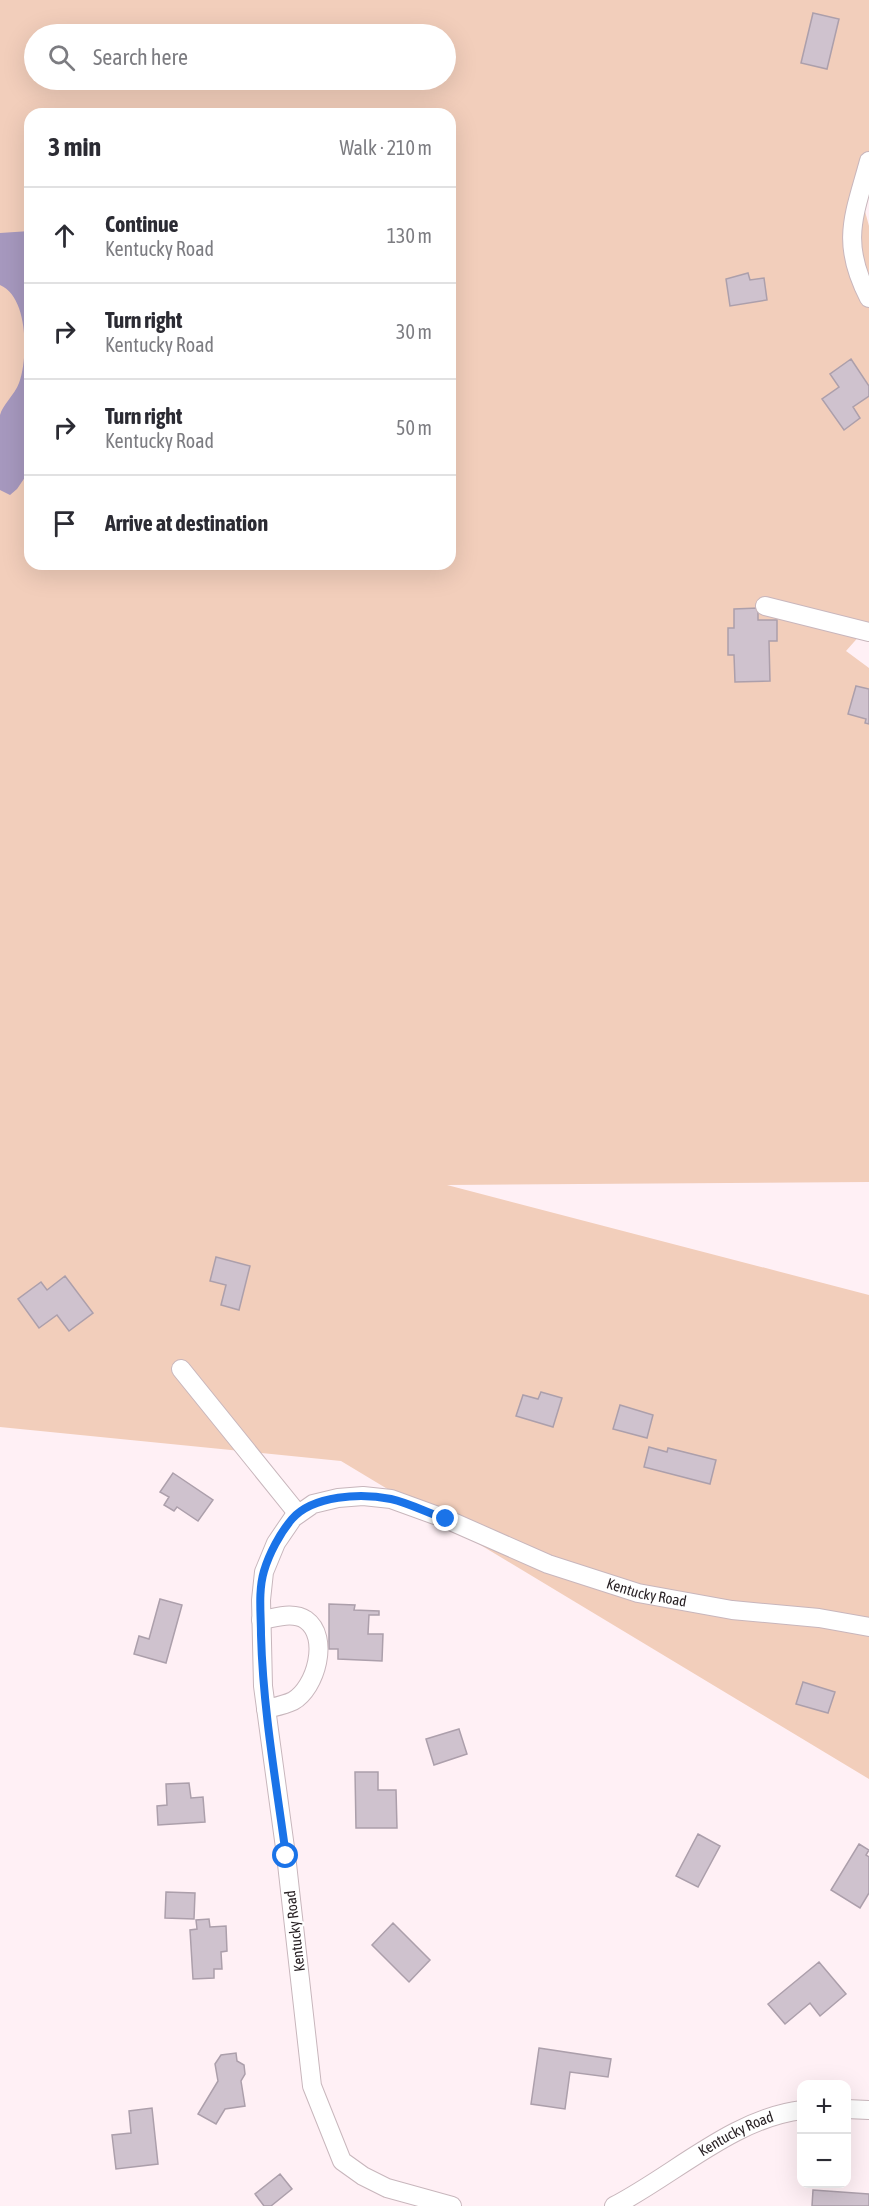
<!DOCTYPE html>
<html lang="en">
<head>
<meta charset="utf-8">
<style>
	:root { --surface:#fff; --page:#f2f2f3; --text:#2b2b33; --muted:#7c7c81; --line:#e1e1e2 }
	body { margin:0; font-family:"Asap Condensed",sans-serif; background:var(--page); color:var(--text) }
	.controls { position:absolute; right:18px; bottom:18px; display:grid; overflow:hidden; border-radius:12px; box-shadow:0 6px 24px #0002 }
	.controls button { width:54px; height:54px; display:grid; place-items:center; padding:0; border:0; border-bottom:2px solid var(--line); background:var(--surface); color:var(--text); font:30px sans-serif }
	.stop { position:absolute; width:18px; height:18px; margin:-14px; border:4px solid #1a73e8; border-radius:50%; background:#fff }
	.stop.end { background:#1a73e8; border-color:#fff; box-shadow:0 2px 6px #0008 }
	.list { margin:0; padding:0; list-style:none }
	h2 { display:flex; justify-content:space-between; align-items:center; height:78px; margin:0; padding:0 24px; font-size:26px }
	h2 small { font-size:20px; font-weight:400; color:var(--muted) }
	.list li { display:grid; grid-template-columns:39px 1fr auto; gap:18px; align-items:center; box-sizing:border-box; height:96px; padding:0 24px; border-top:2px solid var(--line) }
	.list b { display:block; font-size:22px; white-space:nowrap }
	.list p { margin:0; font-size:20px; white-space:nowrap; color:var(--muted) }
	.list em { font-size:20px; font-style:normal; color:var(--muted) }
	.icon { flex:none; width:33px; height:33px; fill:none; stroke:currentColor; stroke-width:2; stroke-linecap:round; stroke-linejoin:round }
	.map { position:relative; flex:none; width:869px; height:2206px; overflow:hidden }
	.search { position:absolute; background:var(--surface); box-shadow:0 6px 24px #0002; left:24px; top:24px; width:432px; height:66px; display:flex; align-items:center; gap:15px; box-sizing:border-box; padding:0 21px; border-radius:33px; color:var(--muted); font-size:22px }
	.panel { position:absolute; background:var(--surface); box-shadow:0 6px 24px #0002; left:24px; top:108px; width:432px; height:462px; border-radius:18px }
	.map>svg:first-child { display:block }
	.green { fill:#f2cebb; fill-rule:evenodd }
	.water { fill:#a698be }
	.building { fill:#cfc2ce; stroke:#ac9fab; stroke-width:1.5 }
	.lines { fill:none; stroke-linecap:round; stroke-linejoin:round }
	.minor-casing { stroke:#c8b6bc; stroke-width:20 }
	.minor { stroke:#fff; stroke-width:18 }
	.route { stroke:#1a73e8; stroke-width:8 }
	.labels { text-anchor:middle; stroke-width:4.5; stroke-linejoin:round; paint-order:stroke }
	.street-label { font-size:15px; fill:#261f22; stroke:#fff }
</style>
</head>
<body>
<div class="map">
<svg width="869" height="2206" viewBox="0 0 869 2206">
	<rect width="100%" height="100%" fill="#fff0f5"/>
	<path class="green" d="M0,0H869V194L860,193L869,226V625L846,651L869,668V1182L447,1185L869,1295V1779L341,1461L0,1427ZM34,34H446V80H34ZM30,114H450V564H30Z"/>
	<path class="water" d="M30,231V470L17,489L10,495L0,490C0,471 0,453 0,434C0,428 0,421 0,415C2,406 15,394 19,383C28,359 29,297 0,285V233Z"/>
	<path class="building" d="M813,13L839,19L827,69L801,63Z
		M748,273L750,280L764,278L767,300L730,306L726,279Z
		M851,359L869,386V396L853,407L860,418L844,430L822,399L839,387L830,374Z
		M758,608V620H777V641H769L770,681L735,682L734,655H728V628H734V609Z
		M856,686L869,689V724L865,723L866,719L848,714Z
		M216,1257L250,1266L239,1310L221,1305L226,1285L210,1281Z
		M65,1276L93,1313L69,1331L57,1315L39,1328L18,1299L41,1282L47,1290Z
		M541,1392L562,1398L553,1427L516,1416L523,1395L538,1399Z
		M620,1405L653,1415L647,1438L613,1429Z
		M649,1447L667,1452L668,1448L716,1460L710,1484L644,1467Z
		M173,1473L213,1500L198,1521L177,1507L174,1511L164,1505L169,1497L160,1492Z
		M160,1599L182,1605L166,1663L134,1654L139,1636L149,1639Z
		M329,1604L355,1605L354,1610L379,1611V1615H369L368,1634H383L382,1661L338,1659V1649H329Z
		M803,1682L835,1692L828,1713L796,1704Z
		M459,1729L467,1754L434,1765L426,1739Z
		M355,1772H378V1790H396L397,1828H356Z
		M189,1783L191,1798L203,1797L205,1822L158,1825L157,1806L167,1805L166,1784Z
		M698,1834L720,1846L698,1887L676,1876Z
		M859,1844L869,1850L866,1855L869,1857V1893L860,1908L831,1890Z
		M166,1892L195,1893L194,1919L165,1918Z
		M209,1919L210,1927L226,1926L227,1951L221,1952L222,1969H214V1978L193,1979L190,1930L197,1929L196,1920Z
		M393,1923L430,1960L409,1982L372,1945Z
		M819,1962L846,1994L820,2016L810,2003L785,2024L768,2004Z
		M539,2048L611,2059L608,2077L570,2072L565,2109L531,2104Z
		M236,2053L237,2061L244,2065L245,2074L241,2081L245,2106L225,2109L216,2124L198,2114L218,2081L215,2064L221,2055Z
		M152,2108L158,2164L116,2169L112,2135L131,2133L129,2111Z
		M280,2174L292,2189L271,2206H264L255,2194Z
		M813,2190L869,2194V2206H812Z"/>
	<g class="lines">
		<defs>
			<g id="minor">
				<path d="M869,161C854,216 840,242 869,298"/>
				<path d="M765,606L869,632"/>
				<path d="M181,1369L298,1514"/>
				<path d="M261,1620C275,1618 293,1611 306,1620C330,1637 316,1688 293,1701C285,1705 274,1707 266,1709"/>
				<path d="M846,2109L869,2110"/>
				<path id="s1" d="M452,2206L387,2188L363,2176L342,2161L312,2086L286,1855L263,1686L261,1600L264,1572L276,1543L293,1518L313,1504L338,1498L363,1496L391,1499L446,1519L548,1564L638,1593L732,1610L819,1618L869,1627"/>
				<path id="s2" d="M614,2206C674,2175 734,2118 802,2110"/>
			</g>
		</defs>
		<use href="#minor" class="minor-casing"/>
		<use href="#minor" class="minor"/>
	</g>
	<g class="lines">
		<path class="route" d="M286,1856C276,1782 263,1709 261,1635C261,1614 258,1591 264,1571C269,1554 280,1533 292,1519C313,1495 361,1493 391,1499C409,1503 428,1513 446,1519"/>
	</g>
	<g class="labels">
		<g class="street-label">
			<text dy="5" stroke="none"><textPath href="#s1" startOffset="1156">Kentucky Road</textPath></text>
			<text transform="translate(295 1931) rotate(-97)" y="5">Kentucky Road</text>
			<text dy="5" stroke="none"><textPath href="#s2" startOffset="142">Kentucky Road</textPath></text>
		</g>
	</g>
</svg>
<div class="controls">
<button>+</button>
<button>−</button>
</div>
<div class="stop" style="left:286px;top:1856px"></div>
<div class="stop end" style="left:446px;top:1519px"></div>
<div class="search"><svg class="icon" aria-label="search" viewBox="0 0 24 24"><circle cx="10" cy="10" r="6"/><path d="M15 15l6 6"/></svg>Search here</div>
<section class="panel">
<h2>3 min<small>Walk · 210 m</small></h2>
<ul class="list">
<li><svg class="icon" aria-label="ahead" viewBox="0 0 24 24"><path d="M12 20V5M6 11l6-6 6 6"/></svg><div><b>Continue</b><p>Kentucky Road</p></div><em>130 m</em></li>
<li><svg class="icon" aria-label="right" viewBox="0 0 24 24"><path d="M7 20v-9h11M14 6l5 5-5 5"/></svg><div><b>Turn right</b><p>Kentucky Road</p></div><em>30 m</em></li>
<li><svg class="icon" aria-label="right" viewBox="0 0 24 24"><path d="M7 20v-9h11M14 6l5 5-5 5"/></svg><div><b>Turn right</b><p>Kentucky Road</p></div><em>50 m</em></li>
<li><svg class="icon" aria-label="arrive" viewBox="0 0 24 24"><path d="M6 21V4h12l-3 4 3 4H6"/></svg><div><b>Arrive at destination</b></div></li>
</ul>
</section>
</div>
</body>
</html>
